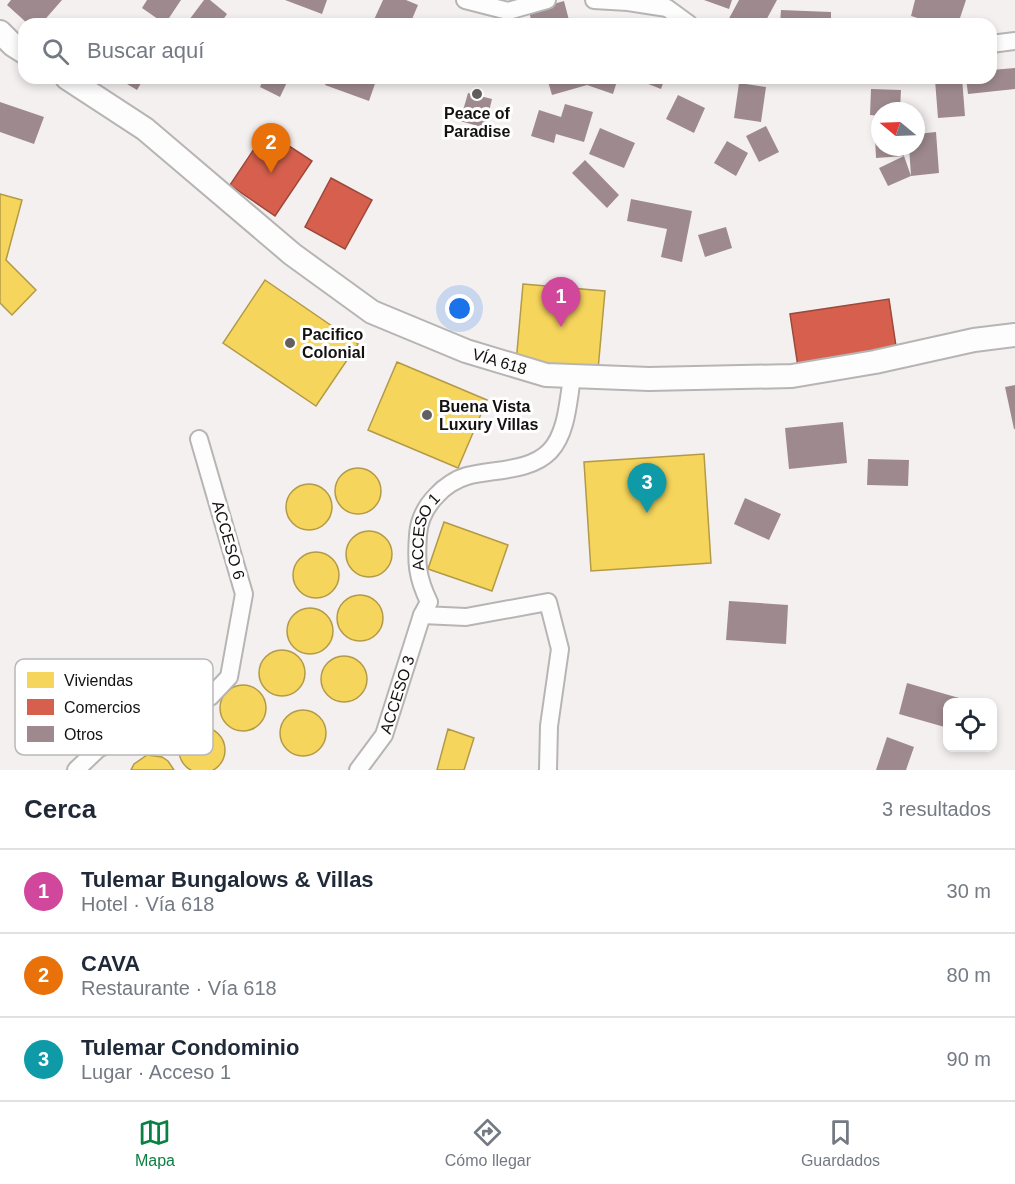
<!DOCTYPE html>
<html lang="es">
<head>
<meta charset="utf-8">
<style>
	:root { --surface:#fff; --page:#f6f6f7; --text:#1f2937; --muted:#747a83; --line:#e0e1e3; --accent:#0b8043 }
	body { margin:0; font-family:Helvetica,sans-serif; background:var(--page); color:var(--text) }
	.controls { position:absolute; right:18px; bottom:18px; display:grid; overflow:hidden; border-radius:12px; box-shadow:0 3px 9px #0003 }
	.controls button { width:54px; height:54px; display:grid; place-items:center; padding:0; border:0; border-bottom:2px solid var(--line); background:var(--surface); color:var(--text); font:30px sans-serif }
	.compass { position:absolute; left:871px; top:102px; width:54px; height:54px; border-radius:50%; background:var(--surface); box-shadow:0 3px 9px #0003; rotate:289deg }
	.you { position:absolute; left:460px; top:309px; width:21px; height:21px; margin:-15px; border:4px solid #fff; border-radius:50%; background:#1a73e8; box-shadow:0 0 0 9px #1a73e833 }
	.badge { display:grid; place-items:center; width:39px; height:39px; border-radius:50%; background:var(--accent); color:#fff; font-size:20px; font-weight:700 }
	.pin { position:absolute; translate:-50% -50px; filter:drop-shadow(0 2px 3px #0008) }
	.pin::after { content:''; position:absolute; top:32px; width:21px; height:18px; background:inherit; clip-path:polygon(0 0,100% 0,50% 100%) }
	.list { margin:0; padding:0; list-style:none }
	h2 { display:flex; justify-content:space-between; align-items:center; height:78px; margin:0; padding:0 24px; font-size:26px }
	h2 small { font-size:20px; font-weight:400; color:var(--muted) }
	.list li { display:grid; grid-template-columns:39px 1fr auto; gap:18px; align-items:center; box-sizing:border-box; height:84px; padding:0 24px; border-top:2px solid var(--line) }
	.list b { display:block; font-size:22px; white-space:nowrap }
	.list p { margin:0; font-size:20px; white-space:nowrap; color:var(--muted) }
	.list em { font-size:20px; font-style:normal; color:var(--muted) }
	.icon { flex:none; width:33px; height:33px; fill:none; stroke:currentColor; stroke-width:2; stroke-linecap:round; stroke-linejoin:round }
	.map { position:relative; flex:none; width:1015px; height:770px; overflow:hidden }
	.search { position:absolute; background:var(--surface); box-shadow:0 3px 9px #0003; left:18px; right:18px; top:18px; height:66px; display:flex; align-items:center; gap:15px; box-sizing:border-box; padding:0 21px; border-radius:18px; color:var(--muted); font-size:22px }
	.sheet { height:330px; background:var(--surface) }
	nav { display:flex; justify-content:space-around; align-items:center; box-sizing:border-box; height:84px; border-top:2px solid var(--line); background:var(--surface); font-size:16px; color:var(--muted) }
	nav a { display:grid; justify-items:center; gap:3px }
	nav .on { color:var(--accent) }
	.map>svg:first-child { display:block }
	.homes { fill:#f6d55c; stroke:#b29a46; stroke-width:1.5 }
	.shops { fill:#d6604d; stroke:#9c483b; stroke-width:1.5 }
	.building { fill:#9e8a8e }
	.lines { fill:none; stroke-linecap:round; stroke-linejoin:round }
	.street-casing { stroke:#b7b4b4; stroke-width:20 }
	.secondary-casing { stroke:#b7b4b4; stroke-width:26 }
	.street { stroke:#fefdfd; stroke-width:16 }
	.secondary { stroke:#fefdfd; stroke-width:22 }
	.poi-dot { fill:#635f5f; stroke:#fff; stroke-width:2 }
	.labels { text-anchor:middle; stroke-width:6; stroke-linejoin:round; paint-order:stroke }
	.poi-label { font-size:16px; font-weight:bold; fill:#141111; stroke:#fff; text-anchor:start }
	.street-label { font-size:16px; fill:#141111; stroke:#fff }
	.key { fill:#fff; stroke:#b8b8b8; stroke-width:1.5 }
	.key-label { font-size:16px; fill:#141111 }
</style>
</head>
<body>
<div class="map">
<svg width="1015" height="770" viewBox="0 0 1015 770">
	<rect width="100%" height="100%" fill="#f5f0f0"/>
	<path class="homes" d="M0,194L22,200L6,260L36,290L12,315L0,303Z
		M265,280L358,344L316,406L223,343Z
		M523,284L605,291L598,370L516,363Z
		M397,362L487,400L458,468L368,430Z
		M704,454L711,563L591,571L584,462Z
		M335 491a23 23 0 1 1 46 0a23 23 0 1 1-46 0Z
		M286 507a23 23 0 1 1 46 0a23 23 0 1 1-46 0Z
		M444,522L508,545L492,591L428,569Z
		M346 554a23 23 0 1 1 46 0a23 23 0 1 1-46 0Z
		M293 575a23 23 0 1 1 46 0a23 23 0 1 1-46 0Z
		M337 618a23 23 0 1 1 46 0a23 23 0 1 1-46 0Z
		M287 631a23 23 0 1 1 46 0a23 23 0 1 1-46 0Z
		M259 673a23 23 0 1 1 46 0a23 23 0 1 1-46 0Z
		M321 679a23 23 0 1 1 46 0a23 23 0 1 1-46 0Z
		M220 708a23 23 0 1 1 46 0a23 23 0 1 1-46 0Z
		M280 733a23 23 0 1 1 46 0a23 23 0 1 1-46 0Z
		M179 750a23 23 0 1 1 46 0a23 23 0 1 1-46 0Z
		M448,729L474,738L464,770H437Z
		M147,755L162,757L168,761L174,770H131L134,764Z"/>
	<path class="shops" d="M266,131L312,161L275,216L230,185Z
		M331,178L372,200L345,249L305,227Z
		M889,299L897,353L798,367L790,314Z"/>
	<path class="building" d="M11,0H62L41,24H28L7,5Z
		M147,0H181L165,24L142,8Z
		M204,0H210L227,14L220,24H186Z
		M285,0H327L322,14Z
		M383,0H406L418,5L410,24H372Z
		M704,0H732L729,9Z
		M739,0H777L764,24H726Z
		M915,0H966L958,24H937L911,16Z
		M564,1L570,24H532L529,11Z
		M781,10L831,12V24H780Z
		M1015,68V89L968,94L966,78H991V70Z
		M117,78H144L137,90Z
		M264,78H289L280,97L260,87Z
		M328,78H377L369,101L325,85Z
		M547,78H618L613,94L587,85L552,95Z
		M633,78H665L661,89Z
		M962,78L965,116L938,118L935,80Z
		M739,83L766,87L761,122L734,118Z
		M871,89L901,90L900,111H880V116L870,115Z
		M468,93L492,99L485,128L460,121Z
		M678,95L705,108L694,133L666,119Z
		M0,102L44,117L34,144L0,132Z
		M565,104L593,112L584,142L556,134L554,143L531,136L539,110L561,117Z
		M766,126L779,152L759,162L746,136Z
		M600,128L635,143L624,168L589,154Z
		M936,132L939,173L911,176L909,147H916V134Z
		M875,137H880V147H903L904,156L911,176L888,186L879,168L904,156L876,158Z
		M727,141L748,153L736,176L714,163Z
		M585,160L619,195L607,208L572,173Z
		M631,199L692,211L682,262L661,257L667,229L627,221Z
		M726,227L732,248L705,257L698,235Z
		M1015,385V429H1014L1005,387Z
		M843,422L847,463L789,469L785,428Z
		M868,459L909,460L908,486L867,485Z
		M745,498L781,514L769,540L734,524Z
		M729,601L788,605L786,644L726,640Z
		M907,683L973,702H948V728L899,714Z
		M887,737L914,747L906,770H876Z"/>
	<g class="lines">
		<defs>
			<g id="street">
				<path d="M465,0L508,11L547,0"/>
				<path d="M594,0L628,2L667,8L689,24"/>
				<path d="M991,44L1015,41"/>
				<path d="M76,770L98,749L210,697L229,677L244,594L199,439"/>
				<path id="s1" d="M358,770L384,735L422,615"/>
				<path id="s2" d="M548,770L549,726L560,649L548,602L466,617L422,615L429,602C417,577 416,563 418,535C419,519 425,507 437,495C444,487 456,479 467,476C493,469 530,472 550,451C567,433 568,401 572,378"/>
			</g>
			<g id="secondary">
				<path d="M0,32L13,45L24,52"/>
				<path id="s3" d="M67,78L145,129L292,254L372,312L466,351L546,375L649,379L792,376L875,362L974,340L1015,335"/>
			</g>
		</defs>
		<use href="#street" class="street-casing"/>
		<use href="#secondary" class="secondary-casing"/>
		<use href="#street" class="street"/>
		<use href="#secondary" class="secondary"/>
	</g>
	<g class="poi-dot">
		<circle cx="477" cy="94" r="6"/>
		<circle cx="290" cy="343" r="6"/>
		<circle cx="427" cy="415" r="6"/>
	</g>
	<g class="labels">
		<g class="poi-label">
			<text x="477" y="119" text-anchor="middle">Peace of<tspan x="477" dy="18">Paradise</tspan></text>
			<text x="302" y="340">Pacifico<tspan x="302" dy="18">Colonial</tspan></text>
			<text x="439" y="412">Buena Vista<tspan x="439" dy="18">Luxury Villas</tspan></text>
		</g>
		<g class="street-label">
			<text dy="6" stroke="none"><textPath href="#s3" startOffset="522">VÍA 618</textPath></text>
			<text dy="6" stroke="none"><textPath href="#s2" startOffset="386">ACCESO 1</textPath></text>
			<text transform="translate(229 540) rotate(74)" y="6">ACCESO 6</text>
			<text dy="6" stroke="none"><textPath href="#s1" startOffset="86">ACCESO 3</textPath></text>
		</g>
	</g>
	<rect x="15" y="659" width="198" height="96" rx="9" class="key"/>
	<rect x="27" y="672" width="27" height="16" fill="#f6d55c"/>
	<rect x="27" y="699" width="27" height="16" fill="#d6604d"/>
	<rect x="27" y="726" width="27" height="16" fill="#9e8a8e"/>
	<g class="key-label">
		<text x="64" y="686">Viviendas</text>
		<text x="64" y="713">Comercios</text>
		<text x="64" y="740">Otros</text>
	</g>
</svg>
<div class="controls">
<button><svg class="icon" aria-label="locate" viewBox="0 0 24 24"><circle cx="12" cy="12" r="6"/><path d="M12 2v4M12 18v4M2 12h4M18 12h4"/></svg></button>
</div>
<svg class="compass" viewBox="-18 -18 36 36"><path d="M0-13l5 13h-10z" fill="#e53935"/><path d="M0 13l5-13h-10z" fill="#747a83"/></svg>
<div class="you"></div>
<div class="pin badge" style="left:561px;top:327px;background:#d1479c">1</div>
<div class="pin badge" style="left:271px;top:173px;background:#e8710a">2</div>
<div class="pin badge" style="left:647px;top:513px;background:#0f9aa8">3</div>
<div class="search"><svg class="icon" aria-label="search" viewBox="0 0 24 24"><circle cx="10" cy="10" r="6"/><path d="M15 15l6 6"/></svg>Buscar aquí</div>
</div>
<section class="sheet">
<h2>Cerca<small>3 resultados</small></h2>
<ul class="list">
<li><span class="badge" style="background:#d1479c">1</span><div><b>Tulemar Bungalows &amp; Villas</b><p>Hotel · Vía 618</p></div><em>30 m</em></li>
<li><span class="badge" style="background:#e8710a">2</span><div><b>CAVA</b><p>Restaurante · Vía 618</p></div><em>80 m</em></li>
<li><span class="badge" style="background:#0f9aa8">3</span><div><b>Tulemar Condominio</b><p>Lugar · Acceso 1</p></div><em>90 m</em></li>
</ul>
</section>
<nav>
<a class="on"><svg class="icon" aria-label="map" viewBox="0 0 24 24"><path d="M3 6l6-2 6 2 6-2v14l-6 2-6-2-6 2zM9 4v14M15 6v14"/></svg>Mapa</a>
<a><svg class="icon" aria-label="directions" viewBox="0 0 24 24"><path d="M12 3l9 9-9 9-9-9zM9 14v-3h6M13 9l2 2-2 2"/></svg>Cómo llegar</a>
<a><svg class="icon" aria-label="saved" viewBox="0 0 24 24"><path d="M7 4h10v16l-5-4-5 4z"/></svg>Guardados</a>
</nav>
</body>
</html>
